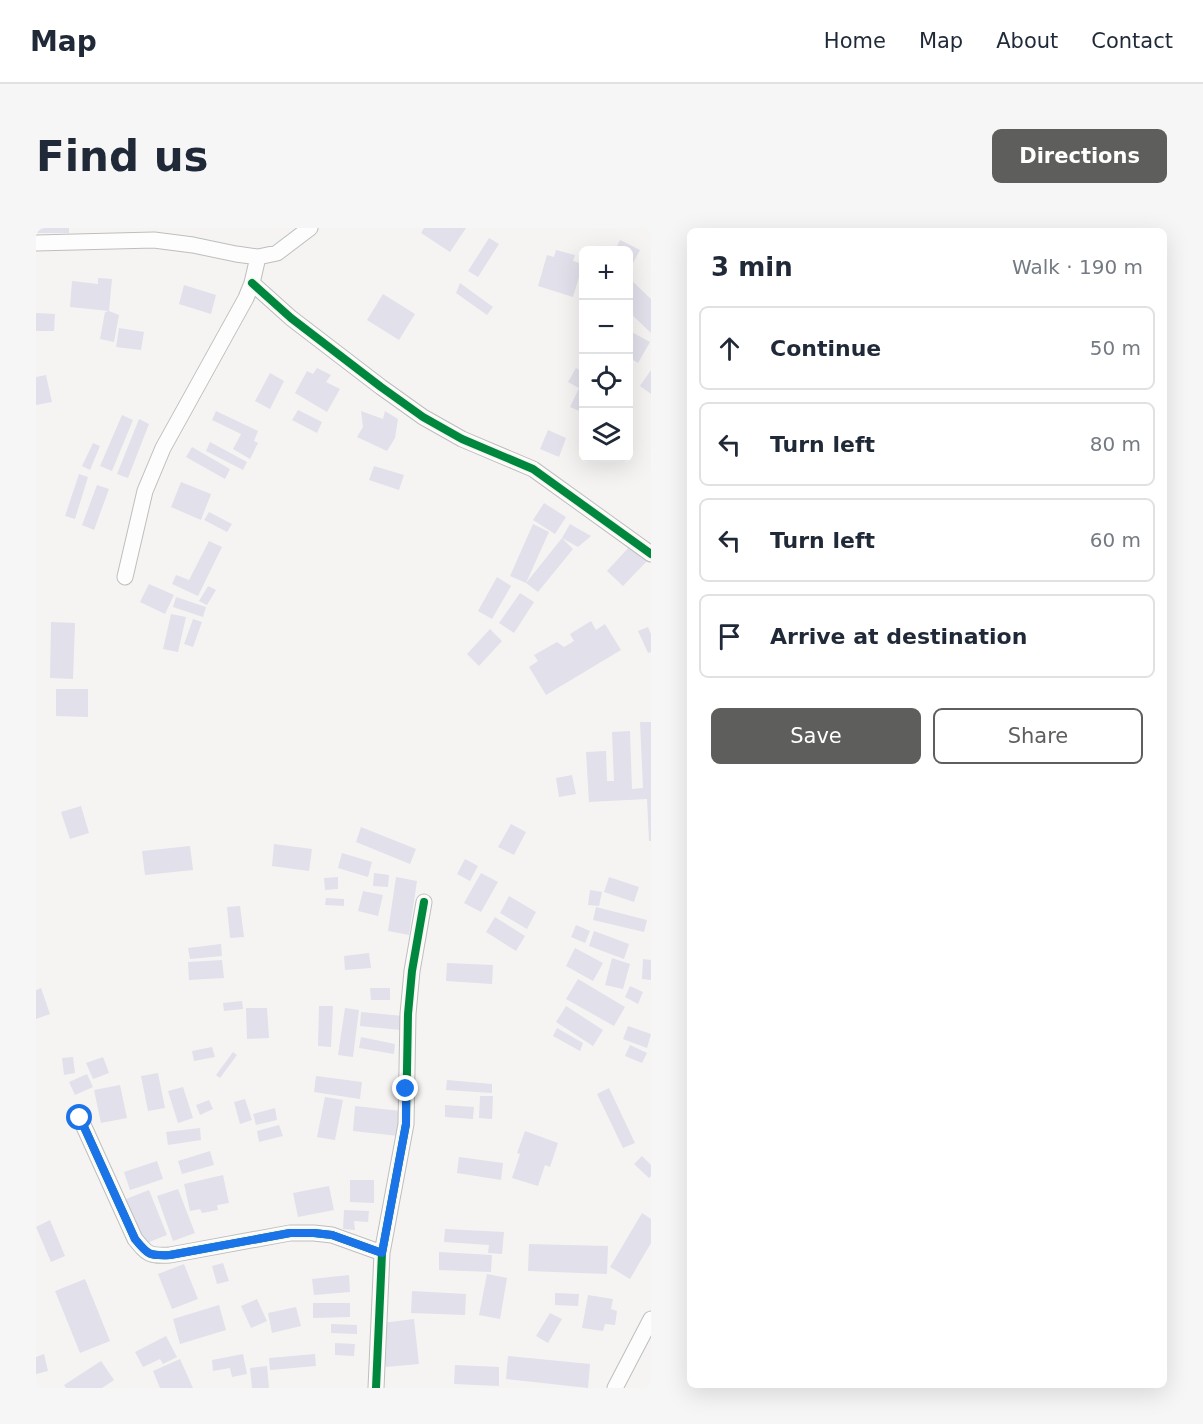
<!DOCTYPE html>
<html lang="en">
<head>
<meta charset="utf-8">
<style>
	:root { --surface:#fff; --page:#f6f6f7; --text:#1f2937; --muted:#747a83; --line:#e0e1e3; --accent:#5e5e5c }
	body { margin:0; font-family:"DejaVu Sans",sans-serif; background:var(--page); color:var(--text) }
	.controls { position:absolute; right:18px; top:18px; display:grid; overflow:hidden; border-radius:9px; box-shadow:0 6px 24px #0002 }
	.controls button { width:54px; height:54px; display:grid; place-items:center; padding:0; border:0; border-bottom:2px solid var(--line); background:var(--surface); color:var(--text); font:30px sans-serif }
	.stop { position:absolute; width:18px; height:18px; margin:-14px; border:4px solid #1a73e8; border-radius:50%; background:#fff }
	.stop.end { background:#1a73e8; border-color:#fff; box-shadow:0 2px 6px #0008 }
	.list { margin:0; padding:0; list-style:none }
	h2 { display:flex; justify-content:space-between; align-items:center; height:78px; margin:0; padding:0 24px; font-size:26px }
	h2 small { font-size:20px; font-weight:400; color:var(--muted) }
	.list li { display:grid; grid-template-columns:39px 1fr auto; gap:18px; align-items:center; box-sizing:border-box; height:84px; margin:0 12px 12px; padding:0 12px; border:2px solid var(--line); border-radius:9px }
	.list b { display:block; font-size:22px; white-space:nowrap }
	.list em { font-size:20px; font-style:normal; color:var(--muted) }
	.actions { display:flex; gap:12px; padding:18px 24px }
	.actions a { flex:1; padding:14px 0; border:2px solid var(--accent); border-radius:9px; text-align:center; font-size:21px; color:var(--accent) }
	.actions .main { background:var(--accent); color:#fff }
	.icon { flex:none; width:33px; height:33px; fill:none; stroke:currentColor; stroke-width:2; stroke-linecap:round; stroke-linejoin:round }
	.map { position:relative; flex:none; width:615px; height:1160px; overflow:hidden; border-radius:9px }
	header { display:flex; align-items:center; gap:36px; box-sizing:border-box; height:84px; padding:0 30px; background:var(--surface); border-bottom:2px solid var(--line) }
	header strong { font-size:28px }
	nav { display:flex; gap:33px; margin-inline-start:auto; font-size:21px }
	.intro { display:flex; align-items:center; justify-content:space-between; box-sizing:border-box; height:144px; padding:0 36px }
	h1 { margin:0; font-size:42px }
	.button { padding:15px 27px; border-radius:9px; background:var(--accent); color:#fff; font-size:21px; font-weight:700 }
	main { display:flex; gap:36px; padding:0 36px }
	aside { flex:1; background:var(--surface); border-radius:9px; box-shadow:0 6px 24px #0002 }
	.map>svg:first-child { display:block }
	.building { fill:#e2e0ea }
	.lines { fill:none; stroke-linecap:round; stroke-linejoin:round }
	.street-casing { stroke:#bebebc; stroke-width:17 }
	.street { stroke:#fefdfd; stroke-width:15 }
	.cycleway-casing { stroke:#f6f5f1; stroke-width:11 }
	.cycleway { stroke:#00873e; stroke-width:8 }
	.route { stroke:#1a73e8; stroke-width:8 }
</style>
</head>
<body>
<header>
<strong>Map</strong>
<nav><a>Home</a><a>Map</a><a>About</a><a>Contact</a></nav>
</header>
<div class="intro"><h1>Find us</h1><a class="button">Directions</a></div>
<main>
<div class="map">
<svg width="615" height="1160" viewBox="0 0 615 1160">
	<rect width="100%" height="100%" fill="#f5f4f2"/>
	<path class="building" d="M0,0H33V5H0Z
		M388,0H430L414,24L385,5Z
		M453,10L463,16L442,49L432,43Z
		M584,12L604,22L595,39L592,38V22H579Z
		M520,22L539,27L537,33L547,36L537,69L502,58L511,27L518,29Z
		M592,49L615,71V105L592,83Z
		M62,50L76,51L73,83L34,79L36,53L62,56Z
		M424,55L457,79L451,87L420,65Z
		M148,57L180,67L175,86L143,76Z
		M347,66L379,86L363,112L331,92Z
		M73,83L83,87L78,114L64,111L69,84Z
		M0,85L19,86L18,103H0Z
		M83,100L108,104L105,122L80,119Z
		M592,102L614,114L602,135L592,129Z
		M281,140L295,147L290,154L304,161L291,184L259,165L271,143L277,146Z
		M540,140L548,145V185L534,179L543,160L532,154Z
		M615,142V166L604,158Z
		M234,145L248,153L234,181L219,173Z
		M10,147L16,174L0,177V149Z
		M262,182L286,194L281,205L256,192Z
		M180,183L222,203L218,213L222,215L214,231L197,221L205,206L176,192Z
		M325,183L347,191L349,183L362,191L359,210L351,223L321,209L327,199Z
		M86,187L97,192L76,243L64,238Z
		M103,191L113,196L92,250L81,246Z
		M512,202L530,210L523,229L504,221Z
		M174,214L211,234L207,242L170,223Z
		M57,215L64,218L54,242L46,238Z
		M156,219L194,241L189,251L150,229Z
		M338,238L368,247L363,262L333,252Z
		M43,246L52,249L39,291L29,288Z
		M145,254L175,266L165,292L135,279Z
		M61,257L73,261L58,302L46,297Z
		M508,275L530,289L519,306L497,292Z
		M173,284L196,296L191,304L168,292Z
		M497,296L513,304L490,355L474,348Z
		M534,296L555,308L542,319L526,310Z
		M526,310L537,321L502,364L490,355Z
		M173,313L186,319L162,368L136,356L140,347L153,352Z
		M594,318L611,333L587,358L571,343Z
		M461,349L475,358L456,391L442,383Z
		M113,356L138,367L129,386L104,374Z
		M172,358L180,362L171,377L163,373Z
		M484,365L498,374L478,405L463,395Z
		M140,369L170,379L167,389L137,379Z
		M135,386L150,389L142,424L127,421Z
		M157,391L166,394L157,419L148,416Z
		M555,393L560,402L569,396L585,422L510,467L493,439L502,433L498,427L521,414L528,419L538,413L534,406Z
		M15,394L39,395L37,451L14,450Z
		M612,399L615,406V424L612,425L602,403Z
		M454,401L466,413L443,438L431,426Z
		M20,461H52V489L20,488Z
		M604,494H615V613H613L611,571L553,574L550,524L570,523L571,553H578L576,504L594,503L596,561L607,560Z
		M536,547L540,566L523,569L520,550Z
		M45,578L53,605L34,611L25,584Z
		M475,596L490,604L478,627L462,619Z
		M325,599L380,621L374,636L320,614Z
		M238,616L276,621L273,643L236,638Z
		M154,618L157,642L109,647L106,623Z
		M306,625L336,634L332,649L302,640Z
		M429,631L442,638L434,653L421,646Z
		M338,645L353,647L352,659L337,658Z
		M445,645L462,654L445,684L428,675Z
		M302,649V661L289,662L288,650Z
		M360,649L381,653L373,707L352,703Z
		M573,649L603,659L598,674L568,664Z
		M554,662L566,664L563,678L552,677Z
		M327,663L347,667L342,688L322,683Z
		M473,668L500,684L491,701L464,685Z
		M290,670L308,671V678L289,677Z
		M204,678L208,709L194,710L191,679Z
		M560,679L611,692L608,704L557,692Z
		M459,689L489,708L480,723L450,704Z
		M540,697L554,703L549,715L535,709Z
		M558,703L593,716L588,731L553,718Z
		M185,716L186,728L154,731L152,720Z
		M539,720L567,735L557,753L530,738Z
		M333,725L335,740L309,742L308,728Z
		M576,730L594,736L587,761L569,757Z
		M607,731L615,732V752L606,751Z
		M186,732L188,750L153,752L152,734Z
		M411,735L457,737L456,756L410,753Z
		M542,751L589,779L578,798L530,771Z
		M594,758L607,764L602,776L589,769Z
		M5,760L14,786L0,791V762Z
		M334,760H354V772H335Z
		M206,773L207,781L188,783L187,775Z
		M283,778H297L295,819L282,818Z
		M530,778L567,802L557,818L520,794Z
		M210,780H231L233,810L211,811Z
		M309,780L323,782L317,829L302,827Z
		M325,784L367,788L365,802L324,798Z
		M592,798L615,806L611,820L587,811Z
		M521,800L547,815L544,823L517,808Z
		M325,809L359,816L358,826L323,820Z
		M594,817L611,825L606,835L589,828Z
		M176,819L179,829L158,833L156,823Z
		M197,824L201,827L184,850L180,847Z
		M37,829L39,845L28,847L26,830Z
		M67,829L73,845L57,851L50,835Z
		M122,845L129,880L112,883L105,848Z
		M51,846L57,859L39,867L33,854Z
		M280,848L326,854L324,871L278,864Z
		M411,852L456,856V865L410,862Z
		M84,857L91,890L65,895L58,862Z
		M147,859L157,890L142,895L132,863Z
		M573,860L599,915L587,920L561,866Z
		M444,868H457L456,891L443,890Z
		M289,869L307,872L299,912L281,909Z
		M209,871L216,892L204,896L198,874Z
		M173,872L177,881L164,887L160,877Z
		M409,877L438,879L437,891L409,889Z
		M319,878L365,883L363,908L317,903Z
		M239,880L241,892L220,897L217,886Z
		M243,897L247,908L223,914L221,903Z
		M164,900L165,912L132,917L130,904Z
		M489,903L522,915L514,939L509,937L502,958L476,950L484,926L481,925Z
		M174,923L178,937L146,946L142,933Z
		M606,928L615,937V948L613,950L598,936Z
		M423,929L467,935L465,952L421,945Z
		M121,933L127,951L94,962L88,944Z
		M187,947L193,975L181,977L182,982L166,985L164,981L154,983L148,956Z
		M314,952H338V975L314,974Z
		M293,958L298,982L262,989L257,965Z
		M142,961L159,1005L137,1013L121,968Z
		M113,962L131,1007L108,1016L90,971Z
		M308,982L333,983L332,994L318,993L319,1002L307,1001Z
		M606,985L615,991V1015L594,1051L574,1039Z
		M14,992L29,1028L15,1034L0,999Z
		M409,1001L468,1004L466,1026L452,1025L453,1017L408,1014Z
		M493,1016L572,1018L571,1046L492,1043Z
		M403,1024L456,1027L455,1044L403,1042Z
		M187,1035L193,1053L181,1056L176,1038Z
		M148,1036L162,1071L136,1081L122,1046Z
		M451,1046L471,1050L464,1091L443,1087Z
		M313,1047L314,1064L278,1067L276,1051Z
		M49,1051L74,1113L44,1125L19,1063Z
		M376,1063L430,1066L429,1087L375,1085Z
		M519,1065L543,1066L542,1078L519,1077Z
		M552,1067L577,1071L575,1081L581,1083L579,1097L569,1096L567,1103L546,1100Z
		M221,1071L231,1093L215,1100L205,1078Z
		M277,1075H314V1089L277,1090Z
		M183,1077L190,1102L144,1116L137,1091Z
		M260,1079L265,1098L236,1105L232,1085Z
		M514,1085L526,1091L512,1115L500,1108Z
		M378,1091L383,1136L350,1139L346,1095Z
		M295,1096L321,1097V1106L295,1105Z
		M130,1108L141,1129L127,1136L124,1131L107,1139L99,1124Z
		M299,1115L319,1116L318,1128L299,1127Z
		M8,1126L12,1143L0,1146V1129Z
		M207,1126L211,1146L196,1149L194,1140L177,1143L176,1132Z
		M279,1126L280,1138L234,1142L233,1130Z
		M472,1128L554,1136L552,1160L470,1151Z
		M144,1131L157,1160H124L117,1143Z
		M65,1133L78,1152L66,1160H30L28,1157Z
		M419,1137L463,1139V1158L418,1156Z
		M231,1138L233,1160H216L214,1140Z"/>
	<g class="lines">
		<defs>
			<path id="street" d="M0,15L118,12L157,17L200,26L222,29L241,25L274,0
				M216,55L255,90L345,159L387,189L426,211L497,241L615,326
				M89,349L109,263L127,220L210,70L216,55L222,29
				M44,890L99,1011C112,1027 113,1028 134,1027L254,1005H278L296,1007L346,1025
				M340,1160L346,1025L370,896L372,786L376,743L388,674
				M579,1160L615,1091"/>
		</defs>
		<use href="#street" class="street-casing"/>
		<use href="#street" class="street"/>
		<defs>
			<path id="cycleway" d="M216,55L255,90L345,159L387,189L426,211L497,241L615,326
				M44,890L99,1011C112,1027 113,1028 134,1027L254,1005H278L296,1007L346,1025
				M340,1160L346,1025L370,896L372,786L376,743L388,674"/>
		</defs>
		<use href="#cycleway" class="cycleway-casing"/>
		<use href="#cycleway" class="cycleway"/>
	</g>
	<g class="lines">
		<path class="route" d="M44,890L99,1011C112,1027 113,1028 134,1027L254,1005H278L296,1007L346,1025L370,896V861"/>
	</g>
</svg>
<div class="controls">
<button>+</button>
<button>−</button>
<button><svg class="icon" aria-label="locate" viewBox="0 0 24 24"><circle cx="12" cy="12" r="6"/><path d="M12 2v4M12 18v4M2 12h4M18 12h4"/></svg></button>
<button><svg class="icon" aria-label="layers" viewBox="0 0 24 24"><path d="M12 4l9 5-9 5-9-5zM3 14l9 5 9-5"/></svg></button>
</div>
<div class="stop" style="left:44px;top:890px"></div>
<div class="stop end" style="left:370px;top:861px"></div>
</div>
<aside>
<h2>3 min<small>Walk · 190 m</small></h2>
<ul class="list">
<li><svg class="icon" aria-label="ahead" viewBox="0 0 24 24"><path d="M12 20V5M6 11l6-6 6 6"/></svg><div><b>Continue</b></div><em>50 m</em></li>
<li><svg class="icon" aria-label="left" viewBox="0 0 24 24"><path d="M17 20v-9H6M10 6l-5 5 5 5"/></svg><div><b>Turn left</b></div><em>80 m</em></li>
<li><svg class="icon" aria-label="left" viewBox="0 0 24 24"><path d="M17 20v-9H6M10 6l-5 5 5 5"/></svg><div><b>Turn left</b></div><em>60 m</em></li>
<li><svg class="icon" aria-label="arrive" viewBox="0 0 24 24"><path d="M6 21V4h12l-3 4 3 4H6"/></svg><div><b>Arrive at destination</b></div></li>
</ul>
<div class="actions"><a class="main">Save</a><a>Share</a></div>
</aside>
</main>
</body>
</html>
